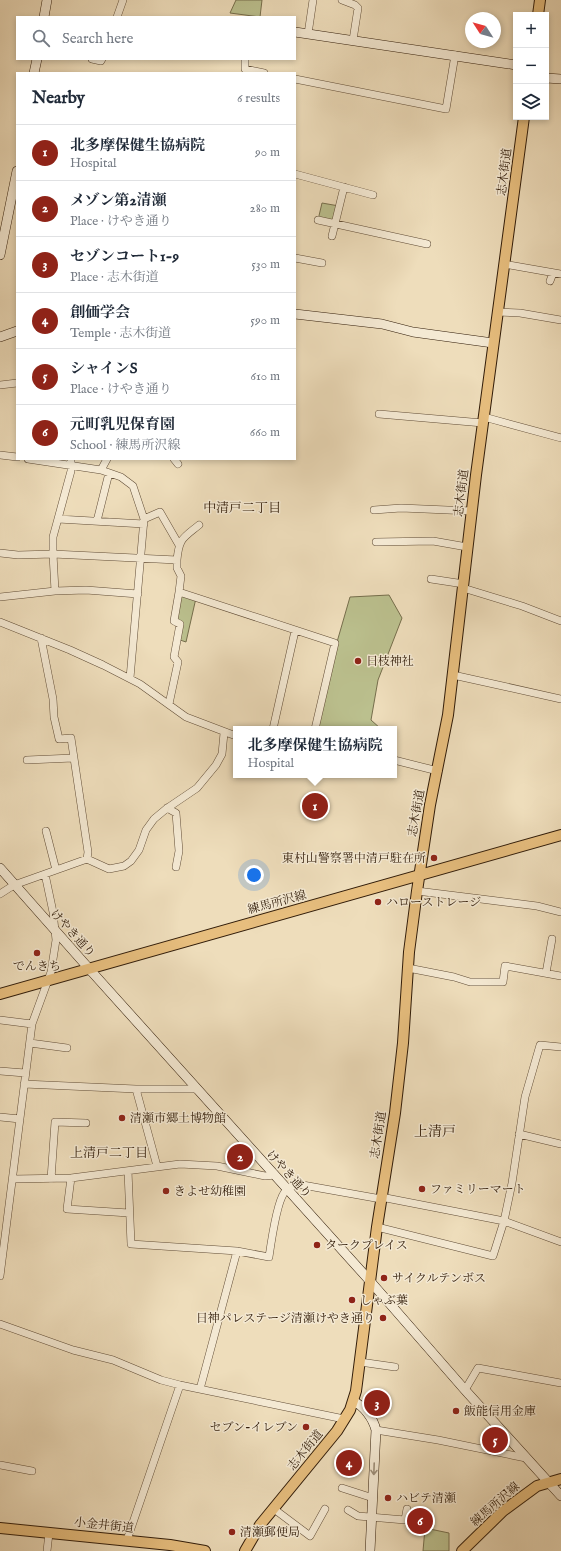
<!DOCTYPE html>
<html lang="en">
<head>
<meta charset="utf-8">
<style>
	:root { --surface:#fff; --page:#f2f2f3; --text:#1f2937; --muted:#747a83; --line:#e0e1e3; --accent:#8f2418 }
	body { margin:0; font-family:"IM FELL English","Noto Serif JP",serif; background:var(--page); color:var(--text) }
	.controls { position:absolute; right:12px; top:12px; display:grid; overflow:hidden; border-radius:0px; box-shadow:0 2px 6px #0003 }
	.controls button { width:36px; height:36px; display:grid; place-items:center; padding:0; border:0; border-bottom:1px solid var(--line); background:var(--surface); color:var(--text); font:20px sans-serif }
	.compass { position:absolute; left:465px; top:12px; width:36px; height:36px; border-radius:50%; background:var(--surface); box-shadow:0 2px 6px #0003; rotate:306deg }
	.you { position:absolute; left:254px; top:875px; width:14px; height:14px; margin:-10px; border:3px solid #fff; border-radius:50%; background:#1a73e8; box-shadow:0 0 0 6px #1a73e833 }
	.badge { display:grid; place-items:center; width:26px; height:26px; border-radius:50%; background:var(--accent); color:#fff; font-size:13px; font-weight:700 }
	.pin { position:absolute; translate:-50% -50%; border:2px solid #fff; box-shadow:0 1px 4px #0006 }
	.popup { position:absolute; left:233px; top:726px; width:164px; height:52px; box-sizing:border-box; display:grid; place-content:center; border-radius:0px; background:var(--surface); filter:drop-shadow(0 1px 3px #0005); font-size:13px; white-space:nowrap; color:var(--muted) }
	.popup b { font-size:15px; color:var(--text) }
	.popup::after { content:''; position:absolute; left:50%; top:100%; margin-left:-8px; border:8px solid transparent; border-top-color:var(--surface) }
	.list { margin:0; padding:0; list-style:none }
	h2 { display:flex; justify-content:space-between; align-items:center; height:52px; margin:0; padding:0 16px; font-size:17px }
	h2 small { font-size:13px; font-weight:400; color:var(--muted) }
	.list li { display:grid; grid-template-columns:26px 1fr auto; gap:12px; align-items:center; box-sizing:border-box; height:56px; padding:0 16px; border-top:1px solid var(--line) }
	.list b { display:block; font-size:15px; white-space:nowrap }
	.list p { margin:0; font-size:13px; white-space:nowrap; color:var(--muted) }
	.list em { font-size:13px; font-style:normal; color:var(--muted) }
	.icon { flex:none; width:22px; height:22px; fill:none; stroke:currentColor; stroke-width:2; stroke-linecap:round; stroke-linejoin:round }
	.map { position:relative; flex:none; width:561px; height:1551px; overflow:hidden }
	.search { position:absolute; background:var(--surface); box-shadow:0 2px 6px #0003; left:16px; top:16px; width:280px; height:44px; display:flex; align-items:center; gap:10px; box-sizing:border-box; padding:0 14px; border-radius:0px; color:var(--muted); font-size:15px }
	.panel { position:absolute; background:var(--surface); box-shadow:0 2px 6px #0003; left:16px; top:72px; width:280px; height:388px; border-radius:0px }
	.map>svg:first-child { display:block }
	.green { fill:#bbc08e; stroke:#766e4c }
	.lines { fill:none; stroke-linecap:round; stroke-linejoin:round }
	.street-casing { stroke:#604c36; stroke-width:8 }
	.secondary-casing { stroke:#311c09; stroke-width:10 }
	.primary-casing { stroke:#311c09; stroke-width:12 }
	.street { stroke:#f4e9d3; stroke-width:7 }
	.secondary { stroke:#f4e9d3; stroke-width:9 }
	.primary { stroke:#e7be7e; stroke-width:10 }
	.oneway { stroke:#9c8d78 }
	.poi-dot { fill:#8f2418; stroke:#f4e9d3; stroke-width:1.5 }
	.labels { text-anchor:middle; stroke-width:3; stroke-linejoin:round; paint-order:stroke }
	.street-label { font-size:12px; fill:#311c09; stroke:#f4e9d3 }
	.poi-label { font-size:12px; fill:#311c09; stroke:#f4e9d3; text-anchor:start }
	.neighbourhood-label { font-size:13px; fill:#311c09; stroke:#f4e9d3 }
	.quarter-label { font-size:14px; fill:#311c09; stroke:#f4e9d3 }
</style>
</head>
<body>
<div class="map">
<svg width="561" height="1551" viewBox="0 0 561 1551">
	<rect width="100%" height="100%" fill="#edb"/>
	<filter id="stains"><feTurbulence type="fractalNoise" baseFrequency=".005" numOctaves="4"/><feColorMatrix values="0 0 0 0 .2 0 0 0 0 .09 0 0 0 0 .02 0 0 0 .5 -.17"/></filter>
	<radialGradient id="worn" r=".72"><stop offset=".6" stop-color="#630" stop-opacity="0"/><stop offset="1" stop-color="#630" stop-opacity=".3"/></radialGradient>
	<path class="green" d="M236,0H262L260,17L230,13Z
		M322,203L339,206L335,224L318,220Z
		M179,592L196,598L186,642L177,639L180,624L174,621Z
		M389,595L402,618L378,680L371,720L381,729H328L317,726L337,642L350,597Z
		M425,1528L449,1533V1551H423Z"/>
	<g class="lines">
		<defs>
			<path id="street" d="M342,0L355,5L358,8L353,40
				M117,17L123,0
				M308,34L313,0
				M92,59L101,61L102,59
				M245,59V69L264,73
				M295,79L446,109L455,55
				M295,174L373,195
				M318,220L427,244
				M332,236L344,187
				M295,258L322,263
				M504,264L561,274
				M550,281L553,273
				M498,312L520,313L561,320
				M0,385L17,383
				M379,414L483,423
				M484,417L561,438
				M0,455L17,457
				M28,459L101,470L121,477L133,486L144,519L130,678
				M174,459L178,464
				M101,470L107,459
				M374,510L401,508L471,511
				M58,519L144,524
				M144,519L160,512L179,545
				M97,521L109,473
				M376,542L433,541L467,547
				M0,553L18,555L53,554L177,560V568L181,576L179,592L335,643L315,729
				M177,560C179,538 183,538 199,525
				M431,579L464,584
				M463,588L522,606L561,621
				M55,591L53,554V537L71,471V459
				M0,597L55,591L86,590L138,594
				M0,622L70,650L103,665L140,684L186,717L236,736
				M41,638L53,699L54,717L59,739L71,738L88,852L87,859
				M453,675L561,699
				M169,704L178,662L174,657L180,624L174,621L179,592
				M273,729L295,631
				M27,760L73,758
				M394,760L438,771
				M167,808L176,813L179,851L176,867
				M46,831L56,870
				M417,891L537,906L561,912
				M0,894L14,885L87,859L109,869L124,866L131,861L139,850L146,830L154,819L166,809L197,788L216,765L222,754L224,733
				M408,968L454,977L470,982H503L505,966L561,976
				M546,973L552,939
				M0,1020L32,1024
				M30,1043L67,1048
				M0,1071L25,1073
				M24,1084L136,1089H197
				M136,1089L157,1166
				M0,1117L20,1119
				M519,1134L561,1144
				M128,1171L131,1244L237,1251L269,1257C271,1243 277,1203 284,1193C288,1188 292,1186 297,1184L381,1199L386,1198L504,1221L561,1242
				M71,1178L67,1209L129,1213
				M13,1179L71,1178L180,1164L217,1166L265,1176L275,1175
				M51,1179L55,1122L86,1123
				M377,1227L493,1256L504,1221L512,1183L525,1097L540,1045L561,1047
				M0,1276L32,1024L51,972L56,940L53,912L45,874
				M0,1324L73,1350L113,1360L161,1380L180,1385L344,1419
				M360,1362L395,1367
				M200,1389L237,1251
				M465,1390L478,1368L561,1383
				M376,1430L438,1440L526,1458
				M0,1465L32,1471
				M342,1488L373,1498
				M274,1509L310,1536L325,1509
				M348,1510L358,1516L405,1520L407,1509
				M127,1540L180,1385
				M47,1551L49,1533"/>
			<path id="secondary" d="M44,17L47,0
				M295,32L516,65
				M34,73L37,59
				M546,78L561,79
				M0,255L17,171
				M295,314L382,324L413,332L493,343
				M0,337L17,331
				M0,868L92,972L370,1281L465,1390L561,1496
				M353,1401C364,1406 373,1418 376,1430L370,1551"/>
			<path id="primary" d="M538,15L540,0
				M0,994L561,835
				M0,1528L170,1545L205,1551
				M245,1551L260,1525L337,1431L350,1410L356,1391L377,1227L395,1113L403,1043L409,952L417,891L430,805L448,715L476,475L524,117
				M462,1551L503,1511L537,1486L561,1479"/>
		</defs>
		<use href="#street" class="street-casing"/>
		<use href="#secondary" class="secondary-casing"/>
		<use href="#primary" class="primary-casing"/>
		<use href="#street" class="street"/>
		<use href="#secondary" class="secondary"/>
		<use href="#primary" class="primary"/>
	</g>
	<defs><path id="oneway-shaft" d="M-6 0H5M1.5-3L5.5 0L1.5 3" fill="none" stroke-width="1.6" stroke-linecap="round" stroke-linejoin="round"/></defs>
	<use class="oneway" href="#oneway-shaft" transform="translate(374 1469) rotate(92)"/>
	<g class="poi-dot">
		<circle cx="358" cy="661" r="4"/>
		<circle cx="434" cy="858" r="4"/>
		<circle cx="378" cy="902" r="4"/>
		<circle cx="37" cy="953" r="4"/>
		<circle cx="122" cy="1118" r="4"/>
		<circle cx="422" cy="1189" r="4"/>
		<circle cx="166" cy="1191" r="4"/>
		<circle cx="317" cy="1245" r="4"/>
		<circle cx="384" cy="1278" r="4"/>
		<circle cx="352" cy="1300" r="4"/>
		<circle cx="383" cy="1318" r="4"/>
		<circle cx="456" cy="1411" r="4"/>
		<circle cx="306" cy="1427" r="4"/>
		<circle cx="388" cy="1498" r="4"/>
		<circle cx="232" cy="1532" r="4"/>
	</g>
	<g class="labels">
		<g class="street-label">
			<text transform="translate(504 172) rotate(-83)" y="4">志木街道</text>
			<text transform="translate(461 493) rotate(-83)" y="4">志木街道</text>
			<text transform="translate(416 813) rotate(-80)" y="4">志木街道</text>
			<text transform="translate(277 902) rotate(-15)" y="4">練馬所沢線</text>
			<text transform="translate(73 933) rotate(48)" y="4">けやき通り</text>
			<text transform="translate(378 1135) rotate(-81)" y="4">志木街道</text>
			<text transform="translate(289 1174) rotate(48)" y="4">けやき通り</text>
			<text transform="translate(305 1450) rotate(-51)" y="4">志木街道</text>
			<text transform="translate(495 1504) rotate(-41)" y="4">練馬所沢線</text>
			<text transform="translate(104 1525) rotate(6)" y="4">小金井街道</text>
		</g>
		<g class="poi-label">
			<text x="366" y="665">日枝神社</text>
			<text x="426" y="862" text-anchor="end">東村山警察署中清戸駐在所</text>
			<text x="386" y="906">ハローストレージ</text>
			<text x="37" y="970" text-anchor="middle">でんきち</text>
			<text x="130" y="1122">清瀬市郷土博物館</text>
			<text x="430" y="1193">ファミリーマート</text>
			<text x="174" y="1195">きよせ幼稚園</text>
			<text x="325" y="1249">タークプレイス</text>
			<text x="392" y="1282">サイクルテンボス</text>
			<text x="360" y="1304">しゃぶ葉</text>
			<text x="375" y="1322" text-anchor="end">日神パレステージ清瀬けやき通り</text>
			<text x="464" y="1415">飯能信用金庫</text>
			<text x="298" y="1431" text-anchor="end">セブン-イレブン</text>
			<text x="396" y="1502">ハビテ清瀬</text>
			<text x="240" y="1536">清瀬郵便局</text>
		</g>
		<g class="neighbourhood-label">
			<text x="242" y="512">中清戸二丁目</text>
			<text x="109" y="1157">上清戸二丁目</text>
		</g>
		<g class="quarter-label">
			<text x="435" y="1136">上清戸</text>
		</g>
	</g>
	<rect width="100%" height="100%" filter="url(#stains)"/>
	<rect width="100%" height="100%" fill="url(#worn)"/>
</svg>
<div class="controls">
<button>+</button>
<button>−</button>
<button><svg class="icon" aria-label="layers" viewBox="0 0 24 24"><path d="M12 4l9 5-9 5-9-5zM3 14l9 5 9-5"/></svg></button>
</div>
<svg class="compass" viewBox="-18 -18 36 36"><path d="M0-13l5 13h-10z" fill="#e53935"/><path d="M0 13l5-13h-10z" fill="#747a83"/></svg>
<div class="you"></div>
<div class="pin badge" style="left:315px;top:806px">1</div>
<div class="popup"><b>北多摩保健生協病院</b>Hospital</div>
<div class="pin badge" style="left:240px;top:1157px">2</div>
<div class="pin badge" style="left:377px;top:1403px">3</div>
<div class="pin badge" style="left:349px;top:1463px">4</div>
<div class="pin badge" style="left:495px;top:1440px">5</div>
<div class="pin badge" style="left:420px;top:1521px">6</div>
<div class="search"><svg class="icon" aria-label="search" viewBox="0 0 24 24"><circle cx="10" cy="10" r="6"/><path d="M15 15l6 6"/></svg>Search here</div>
<section class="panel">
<h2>Nearby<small>6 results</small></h2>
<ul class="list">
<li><span class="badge">1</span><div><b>北多摩保健生協病院</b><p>Hospital</p></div><em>90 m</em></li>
<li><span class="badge">2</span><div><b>メゾン第2清瀬</b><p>Place · けやき通り</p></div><em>280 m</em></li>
<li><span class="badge">3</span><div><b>セゾンコート1-9</b><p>Place · 志木街道</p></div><em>530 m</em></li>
<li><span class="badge">4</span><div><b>創価学会</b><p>Temple · 志木街道</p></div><em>590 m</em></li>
<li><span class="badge">5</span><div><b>シャインS</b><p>Place · けやき通り</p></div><em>610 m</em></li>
<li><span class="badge">6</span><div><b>元町乳児保育園</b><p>School · 練馬所沢線</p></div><em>660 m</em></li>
</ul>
</section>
</div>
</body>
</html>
